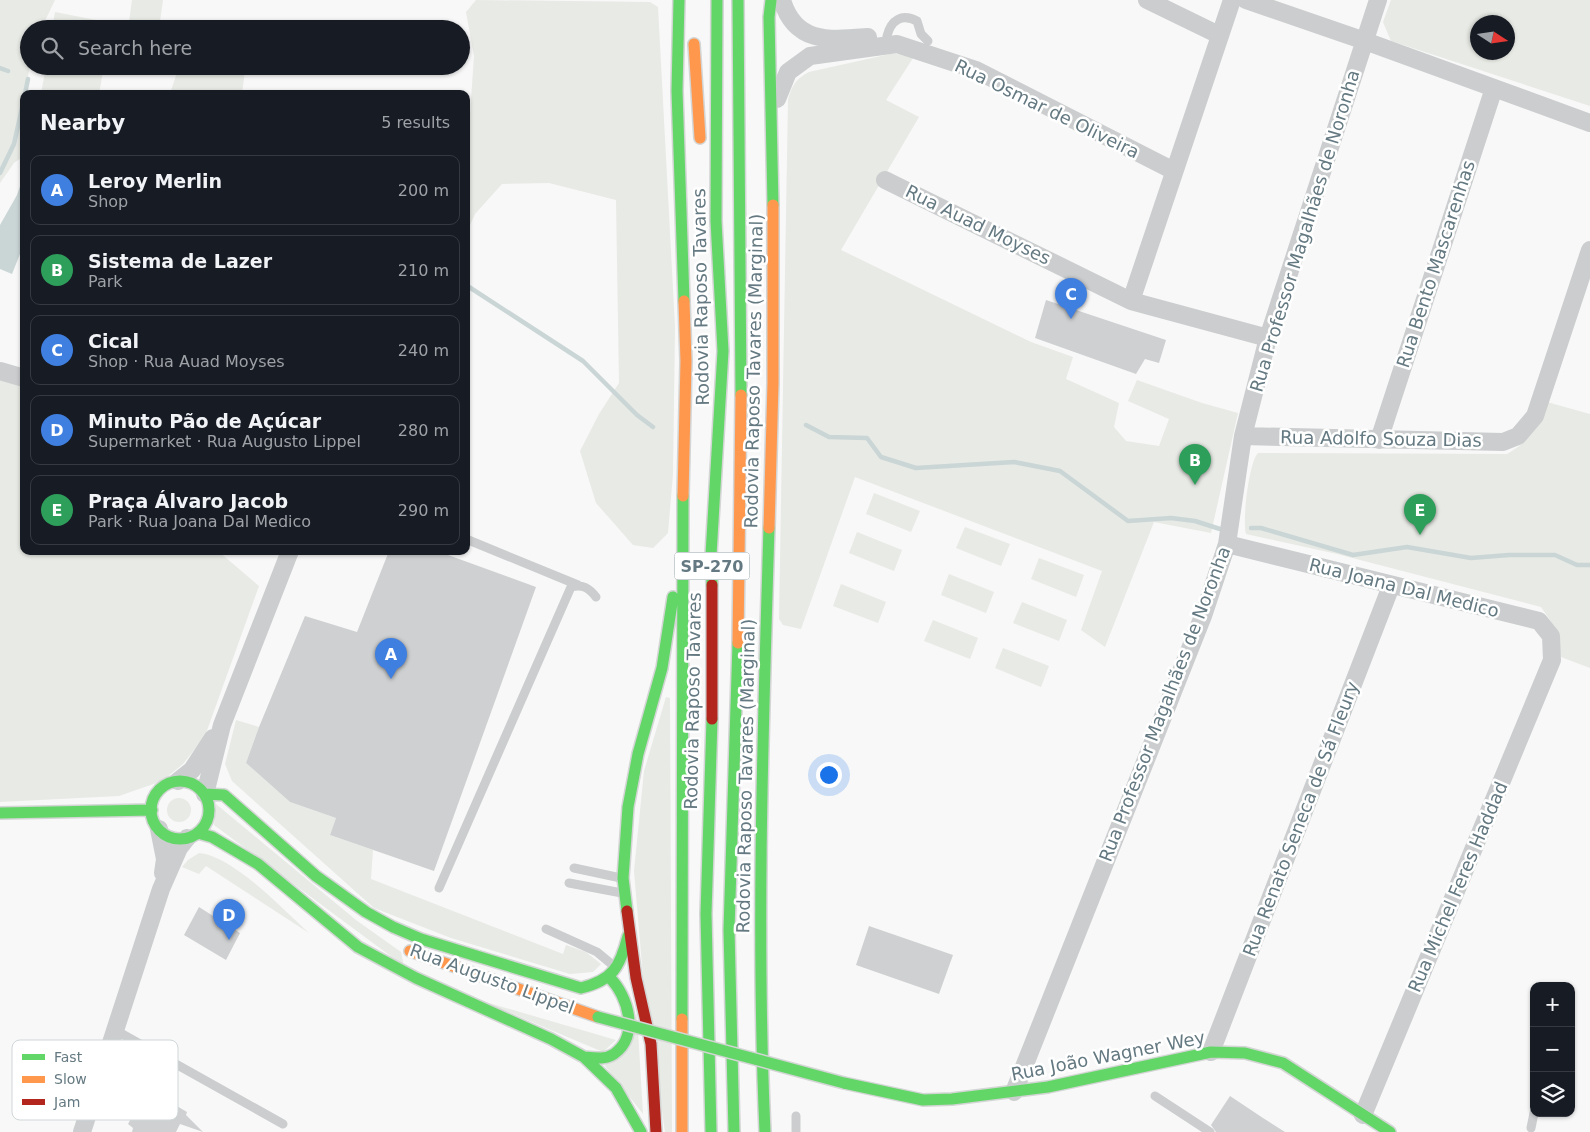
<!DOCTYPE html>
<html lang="en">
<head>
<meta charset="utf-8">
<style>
	:root { --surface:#171b24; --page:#20242c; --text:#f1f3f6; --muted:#9ea1a6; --line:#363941; --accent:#98a5ab }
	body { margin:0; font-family:"DejaVu Sans",sans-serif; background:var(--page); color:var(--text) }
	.controls { position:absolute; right:15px; bottom:15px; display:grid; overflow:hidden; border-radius:10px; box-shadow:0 1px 4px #0004 }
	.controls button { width:45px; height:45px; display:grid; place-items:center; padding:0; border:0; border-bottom:1px solid var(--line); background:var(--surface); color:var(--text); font:25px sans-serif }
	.compass { position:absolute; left:1470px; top:15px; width:45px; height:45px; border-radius:50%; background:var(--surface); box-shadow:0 1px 4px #0004; rotate:102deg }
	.you { position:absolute; left:828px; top:774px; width:18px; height:18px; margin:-12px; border:4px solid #fff; border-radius:50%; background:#1a73e8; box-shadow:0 0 0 8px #1a73e833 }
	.badge { display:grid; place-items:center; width:32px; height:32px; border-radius:50%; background:var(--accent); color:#fff; font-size:16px; font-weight:700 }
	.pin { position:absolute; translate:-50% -41px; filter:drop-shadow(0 1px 2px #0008) }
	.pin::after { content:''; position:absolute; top:26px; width:18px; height:15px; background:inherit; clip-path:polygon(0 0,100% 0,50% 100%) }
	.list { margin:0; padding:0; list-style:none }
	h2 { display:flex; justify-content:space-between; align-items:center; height:65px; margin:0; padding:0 20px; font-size:21px }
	h2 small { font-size:16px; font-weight:400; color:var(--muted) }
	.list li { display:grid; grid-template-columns:32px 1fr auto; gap:15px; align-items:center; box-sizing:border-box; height:70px; margin:0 10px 10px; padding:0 10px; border:1px solid var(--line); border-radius:10px }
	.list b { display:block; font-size:19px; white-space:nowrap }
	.list p { margin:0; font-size:16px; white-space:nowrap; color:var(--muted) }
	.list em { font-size:16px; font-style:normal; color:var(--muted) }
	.icon { flex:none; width:28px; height:28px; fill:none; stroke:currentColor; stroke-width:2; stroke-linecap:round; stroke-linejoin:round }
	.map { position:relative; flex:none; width:1590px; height:1132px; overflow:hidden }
	.search { position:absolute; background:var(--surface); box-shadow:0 1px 4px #0004; left:20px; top:20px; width:450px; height:55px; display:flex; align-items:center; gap:12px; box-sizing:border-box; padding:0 18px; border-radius:28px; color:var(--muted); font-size:19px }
	.panel { position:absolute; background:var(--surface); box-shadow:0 1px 4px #0004; left:20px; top:90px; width:450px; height:465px; border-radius:10px }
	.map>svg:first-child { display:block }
	.green { fill:#e8eae5; fill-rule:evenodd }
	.water { fill:#cad5d6 }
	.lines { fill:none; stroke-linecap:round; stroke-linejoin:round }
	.stream { stroke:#cad5d6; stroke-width:4.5 }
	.building { fill:#ced0d1 }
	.fast-casing { stroke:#d4d5d5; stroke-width:14 }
	.slow-casing { stroke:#d4d5d5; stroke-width:14 }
	.jam-casing { stroke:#d4d5d5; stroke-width:14 }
	.lane { stroke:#cbcdce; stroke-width:9 }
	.street { stroke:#cbcdce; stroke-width:18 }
	.fast { stroke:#63d668; stroke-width:11 }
	.slow { stroke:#ff974d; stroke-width:11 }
	.jam { stroke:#b3261e; stroke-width:11 }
	.fast-bridge-casing { stroke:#d4d5d5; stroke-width:14; stroke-linecap:butt }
	.fast-bridge { stroke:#63d668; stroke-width:11 }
	.labels { text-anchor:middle; stroke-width:5; stroke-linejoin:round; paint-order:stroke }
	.shield { fill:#fff; stroke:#92a1a7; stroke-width:1 }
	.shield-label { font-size:16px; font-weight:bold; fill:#647981 }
	.street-label { font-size:18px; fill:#647981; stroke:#fff }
	.key { fill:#fff; stroke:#d0d7d9; stroke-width:1 }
	.key-label { font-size:14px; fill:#647981 }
</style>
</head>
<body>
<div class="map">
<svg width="1590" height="1132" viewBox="0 0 1590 1132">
	<rect width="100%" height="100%" fill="#f8f8f8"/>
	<path class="green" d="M0,0H55L41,29H29L30,66L20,115L24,117V156L14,163L0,183Z
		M132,0H163L159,29H128Z
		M476,0L650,2L658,7L675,327L673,474L668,533L653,548L633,545L596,503L580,451L599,414L619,383L616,200L549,183L502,184L475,214L466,234V131L469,129L474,56L466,12Z
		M1391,0H1590V106L1391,41L1383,22ZM1478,22H1508V52H1478Z
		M55,12L111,23L110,29H52Z
		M908,53L915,55L886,100L919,117L841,250L1031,342L1073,357L1066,379L1119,403L1114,427L1126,441L1159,446L1169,419L1128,401L1137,380L1202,403L1238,413L1211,533L1154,522L1105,647L1081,630L1102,571L855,477L801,629L783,625L779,619L788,100C792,85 796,79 809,72L890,54Z
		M46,66H104L99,94H41Z
		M179,66H240L245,70L242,94H170Z
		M0,380L24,387V551H218L259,586L205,736L183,764L162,781L119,796L0,802Z
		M1547,402L1590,414V668L1561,657L1556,629L1541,607L1337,554L1246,534C1242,522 1249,462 1258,453L1507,454C1531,440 1537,427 1547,402Z
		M874,493L920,511L911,532L866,514Z
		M965,527L1010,544L1001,566L956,548Z
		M857,532L902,550L894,571L849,553Z
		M1039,558L1084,575L1076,597L1031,579Z
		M949,574L994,592L986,613L941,595Z
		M841,584L886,602L878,623L833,606Z
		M1022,602L1067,620L1059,641L1013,623Z
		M933,620L978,638L970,659L924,641Z
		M1003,648L1049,666L1041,687L995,668Z
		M666,697L670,698L672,1132H665L643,977L634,871L644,771Z
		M236,720L259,727L246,763L290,802L336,818L330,835L373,850L371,879L563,954L566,945L586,952L601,964L593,972L570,974L451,938L374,908L232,781L225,764Z
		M167 810a12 12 0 1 1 24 0a12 12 0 1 1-24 0Z
		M216,804L356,920L401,952L404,966L214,825Z
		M199,853C233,856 283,909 309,933L206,866L199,874L182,867L188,860Z
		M482,1001L616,1040L603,1052Z
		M637,1014L643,1114L605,1066Z"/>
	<path class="water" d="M24,175V244L12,274L0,269V225L17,195Z"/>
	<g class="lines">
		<path class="stream" d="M0,68L8,71
			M25,94L28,79
			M0,173L14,144L24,99
			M466,285L583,361L637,415L653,427
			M806,425L829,437L867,438L881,457L916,468L1014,462L1060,471L1128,521L1171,518L1195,521L1220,529
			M1251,528H1261L1353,555L1407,547L1471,558L1509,555H1555L1577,565H1590"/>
	</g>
	<path class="building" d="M1046,300L1166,340L1159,363L1145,359L1136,374L1035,338Z
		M389,551H437L536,587L434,871L330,835L336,818L290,802L246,763L259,727L305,616L357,632Z
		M199,907L240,933L226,960L184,935Z
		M869,926L953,955L939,994L856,965Z
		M145,1092L150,1096L153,1092L187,1112L186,1115L203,1132L180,1124L176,1132H132L133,1128L128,1124Z
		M1230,1096L1263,1118L1285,1132H1216L1211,1125Z"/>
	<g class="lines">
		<defs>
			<path id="fast" d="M679,0L677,91L684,301
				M738,0L741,395
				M771,0L769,17L773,205
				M712,585L711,555L723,351L716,221L717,0
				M151 810a29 29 0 1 1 58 0a29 29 0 1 1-58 0Z
				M205,794L224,795L316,876L366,912L393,927L421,939L581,988C613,980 620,967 628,936
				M0,813L152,810
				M198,833L212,837L258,864L358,947L416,978L551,1039L584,1057L616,1088L641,1132
				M627,911L623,878L628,807L638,754L662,668L673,597
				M682,1019L683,496
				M584,1057C594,1058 605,1060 614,1054C640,1036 628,996 610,978
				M844,1083L923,1100L952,1099L1048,1087L1211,1052L1245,1053L1283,1063L1390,1132
				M711,1132L706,914L712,719
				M734,1132L729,930L738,643
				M765,1132C756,931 763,730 769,528"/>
			<path id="slow" d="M694,44L700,138
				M683,496L686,361L684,301
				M769,528L773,383V205
				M738,643L741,395
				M410,951L598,1017
				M682,1019V1132"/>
			<path id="jam" d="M712,585V719
				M627,911L636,978L651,1044L656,1132"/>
		</defs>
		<use href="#fast" class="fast-casing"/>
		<use href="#slow" class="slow-casing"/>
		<use href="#jam" class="jam-casing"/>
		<path class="lane" d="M887,36C891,20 902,13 917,21L921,34L928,41
			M466,539L578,585
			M574,868L621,878
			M569,883L622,893
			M439,888L571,587C583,584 589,588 596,597
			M546,929L597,952L615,967
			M115,1030L283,1124
			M1155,1096L1210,1132
			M1531,1128L1534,1113
			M796,1132V1116"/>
		<path class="street" d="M782,0C795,44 829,40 868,37
			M1147,0L1219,35
			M1246,0L1365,41L1590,123
			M777,99L788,72L810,56L897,44L976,70L1174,171
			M885,180L1131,301L1268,338
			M1131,301L1232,0
			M0,371L24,378
			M1243,436L1503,442L1518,436L1535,416L1590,250
			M1379,440L1494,88
			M1227,544L1539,621L1551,636L1552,660L1363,1115
			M178,781L192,770L213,738
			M205,794L222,725L290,551
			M159,829L165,859L163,873
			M1211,1052L1391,586
			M1014,1092L1203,616L1227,544L1243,436L1268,338L1378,0
			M82,1132L161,889L179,848L187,838"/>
		<use href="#fast" class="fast"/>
		<use href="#slow" class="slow"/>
		<use href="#jam" class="jam"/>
		<defs>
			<path id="fast-bridge" d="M598,1017L844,1083"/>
		</defs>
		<use href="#fast-bridge" class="fast-bridge-casing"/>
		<use href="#fast-bridge" class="fast-bridge"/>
	</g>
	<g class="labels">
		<rect class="shield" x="674.5" y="552.5" width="75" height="27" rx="4"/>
		<g class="shield-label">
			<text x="712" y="572">SP-270</text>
		</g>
		<g class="street-label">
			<text transform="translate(1047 109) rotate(26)" y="6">Rua Osmar de Oliveira</text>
			<text transform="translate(978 225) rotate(26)" y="6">Rua Auad Moyses</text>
			<text transform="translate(1305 231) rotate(-73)" y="6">Rua Professor Magalhães de Noronha</text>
			<text transform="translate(1436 264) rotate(-72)" y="6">Rua Bento Mascarenhas</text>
			<text transform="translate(701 297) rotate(-91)" y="6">Rodovia Raposo Tavares</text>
			<text transform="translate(754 371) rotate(-89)" y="6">Rodovia Raposo Tavares (Marginal)</text>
			<text transform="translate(1381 439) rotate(1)" y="6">Rua Adolfo Souza Dias</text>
			<text transform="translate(1404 588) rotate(14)" y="6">Rua Joana Dal Medico</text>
			<text transform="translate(693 701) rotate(-89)" y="6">Rodovia Raposo Tavares</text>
			<text transform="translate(1165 704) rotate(-69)" y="6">Rua Professor Magalhães de Noronha</text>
			<text transform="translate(746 776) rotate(-89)" y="6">Rodovia Raposo Tavares (Marginal)</text>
			<text transform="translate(1301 819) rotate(-69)" y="6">Rua Renato Seneca de Sá Fleury</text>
			<text transform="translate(1458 887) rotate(-67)" y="6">Rua Michel Feres Haddad</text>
			<text transform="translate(492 979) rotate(20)" y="6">Rua Augusto Lippel</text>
			<text transform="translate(1108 1056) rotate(-11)" y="6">Rua João Wagner Wey</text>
		</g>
	</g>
	<rect x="12" y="1040" width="166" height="80" rx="8" class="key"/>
	<rect x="22" y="1054" width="23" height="6" fill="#63d668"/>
	<rect x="22" y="1076" width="23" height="7" fill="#ff974d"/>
	<rect x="22" y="1099" width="23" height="6" fill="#b3261e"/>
	<g class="key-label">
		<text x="54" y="1062">Fast</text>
		<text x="54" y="1084">Slow</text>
		<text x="54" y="1107">Jam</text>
	</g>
</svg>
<div class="controls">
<button>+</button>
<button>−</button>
<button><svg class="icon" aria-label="layers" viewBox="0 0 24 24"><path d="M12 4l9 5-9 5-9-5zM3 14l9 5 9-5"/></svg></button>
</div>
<svg class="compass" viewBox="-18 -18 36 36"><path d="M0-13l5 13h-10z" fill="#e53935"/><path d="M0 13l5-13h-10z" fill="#9ea1a6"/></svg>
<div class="you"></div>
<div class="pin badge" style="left:391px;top:679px;background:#3f7fe0">A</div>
<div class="pin badge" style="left:1195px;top:485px;background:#2e9e5b">B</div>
<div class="pin badge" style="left:1071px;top:319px;background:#3f7fe0">C</div>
<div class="pin badge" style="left:229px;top:940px;background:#3f7fe0">D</div>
<div class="pin badge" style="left:1420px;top:535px;background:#2e9e5b">E</div>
<div class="search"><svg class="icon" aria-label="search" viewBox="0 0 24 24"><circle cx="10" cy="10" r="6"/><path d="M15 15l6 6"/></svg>Search here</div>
<section class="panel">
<h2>Nearby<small>5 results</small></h2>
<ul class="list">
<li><span class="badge" style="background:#3f7fe0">A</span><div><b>Leroy Merlin</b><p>Shop</p></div><em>200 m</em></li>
<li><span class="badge" style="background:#2e9e5b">B</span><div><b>Sistema de Lazer</b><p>Park</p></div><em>210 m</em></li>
<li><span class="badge" style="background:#3f7fe0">C</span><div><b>Cical</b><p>Shop · Rua Auad Moyses</p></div><em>240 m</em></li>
<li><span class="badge" style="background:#3f7fe0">D</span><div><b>Minuto Pão de Açúcar</b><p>Supermarket · Rua Augusto Lippel</p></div><em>280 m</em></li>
<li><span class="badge" style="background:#2e9e5b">E</span><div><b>Praça Álvaro Jacob</b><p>Park · Rua Joana Dal Medico</p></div><em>290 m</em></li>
</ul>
</section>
</div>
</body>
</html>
